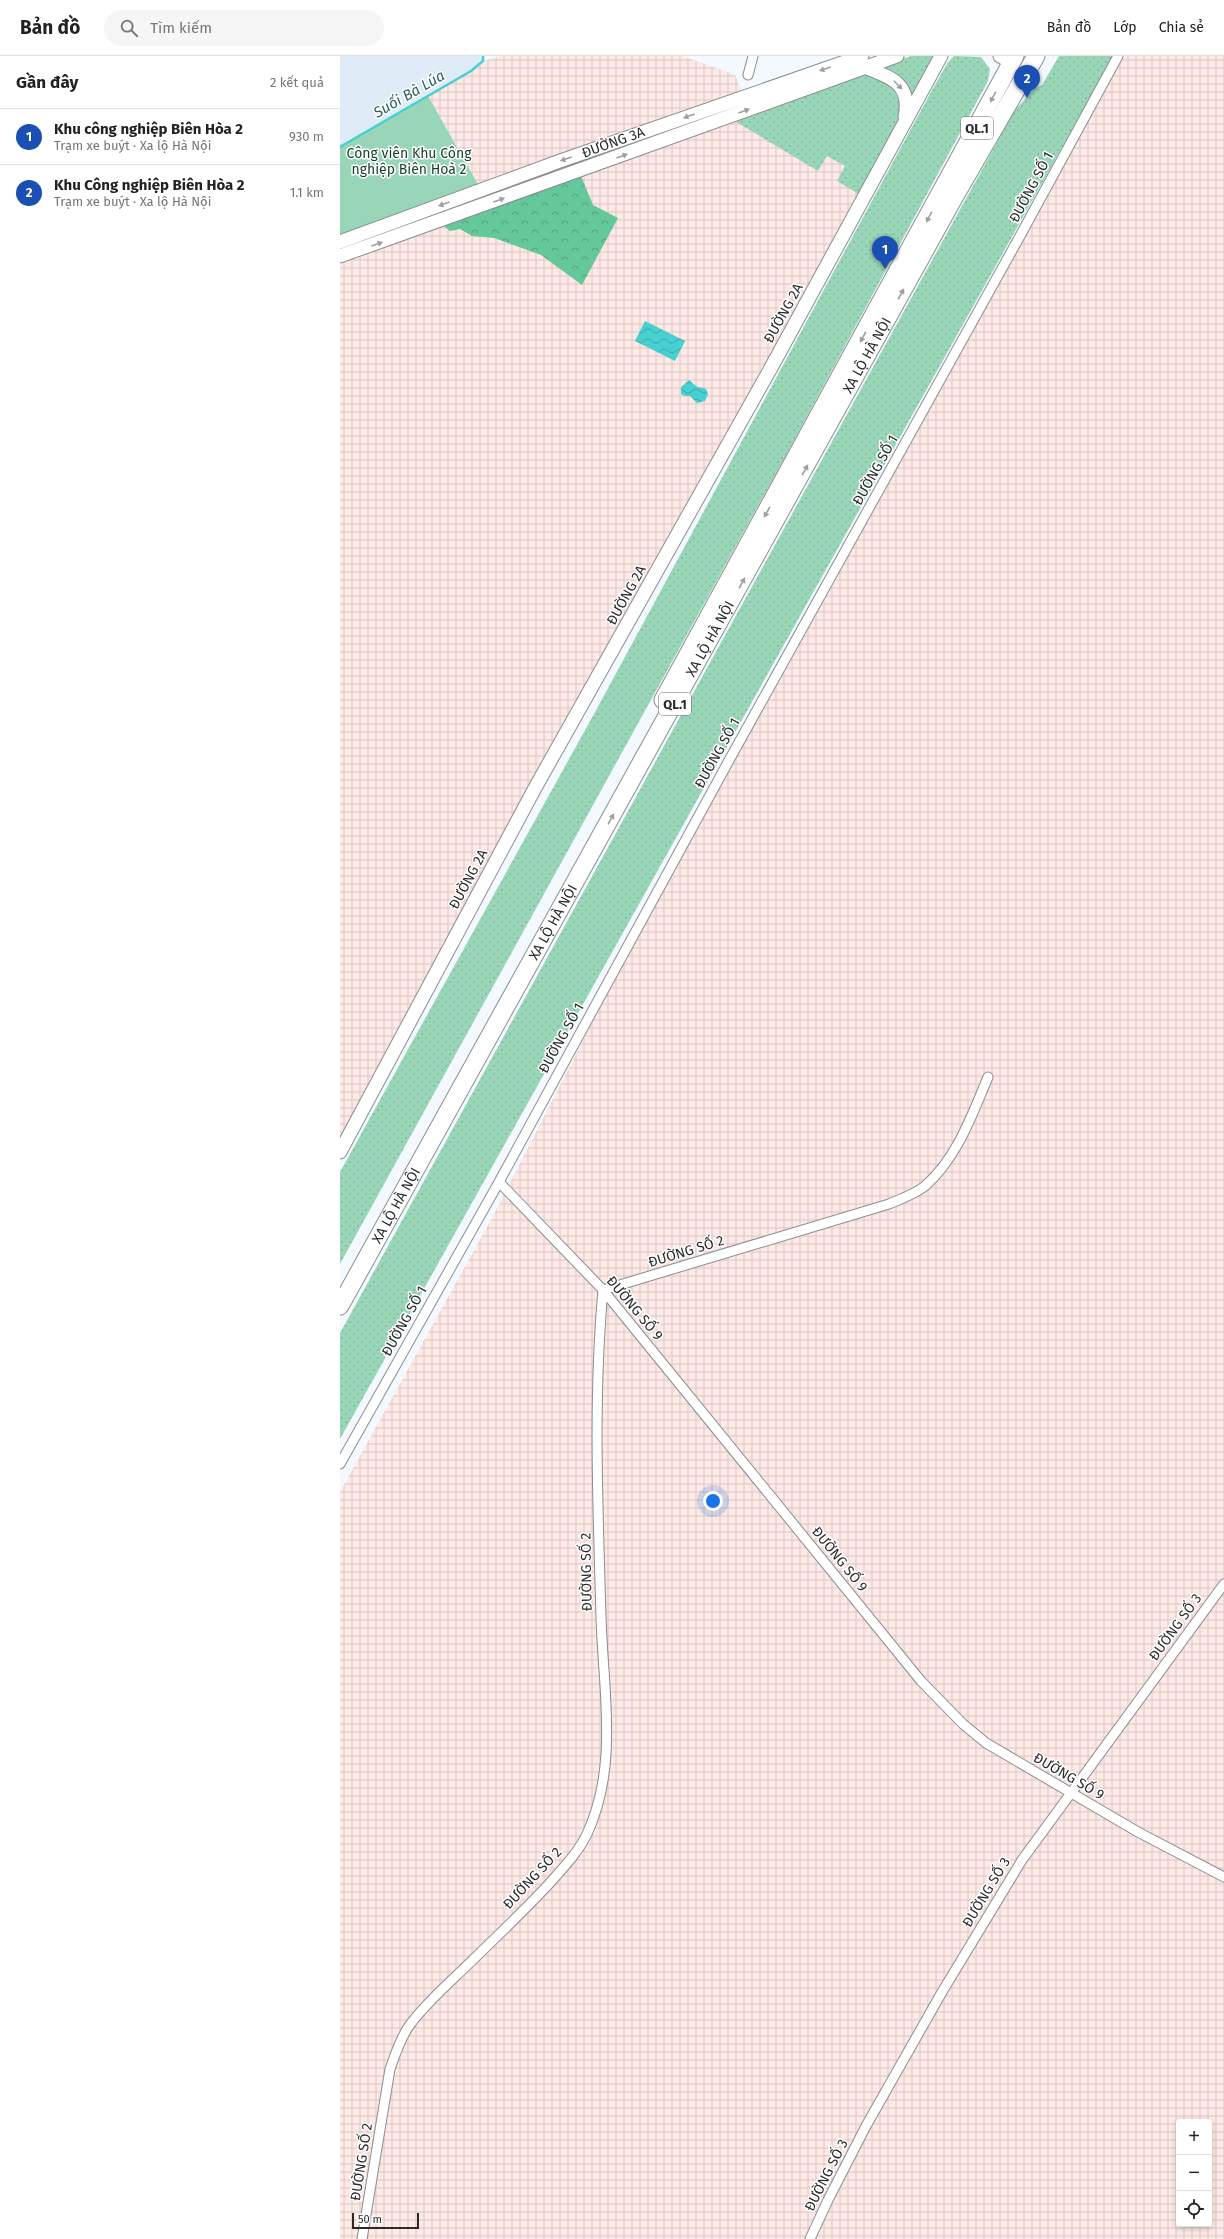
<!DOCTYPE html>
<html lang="vi">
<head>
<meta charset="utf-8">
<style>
	:root { --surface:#fff; --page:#f6f6f6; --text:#222; --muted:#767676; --line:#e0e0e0; --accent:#9f7624 }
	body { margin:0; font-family:"Fira Sans",sans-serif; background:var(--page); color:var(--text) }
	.controls { position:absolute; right:12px; bottom:12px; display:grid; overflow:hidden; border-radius:4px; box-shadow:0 2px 6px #0003 }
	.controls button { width:36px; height:36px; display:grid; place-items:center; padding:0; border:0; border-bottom:1px solid var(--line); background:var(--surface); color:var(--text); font:20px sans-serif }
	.scale { position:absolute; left:12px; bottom:10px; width:67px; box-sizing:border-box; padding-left:4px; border:2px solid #282a2c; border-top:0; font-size:11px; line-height:14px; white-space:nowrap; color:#282a2c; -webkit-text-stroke:3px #fff; paint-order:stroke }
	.you { position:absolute; left:373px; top:1445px; width:14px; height:14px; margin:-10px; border:3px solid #fff; border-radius:50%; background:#1a73e8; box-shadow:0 0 0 6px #1a73e833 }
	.badge { display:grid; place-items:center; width:26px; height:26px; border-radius:50%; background:var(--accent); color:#fff; font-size:13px; font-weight:700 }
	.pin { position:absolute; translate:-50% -33px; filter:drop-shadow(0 1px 2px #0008) }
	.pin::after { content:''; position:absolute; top:21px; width:14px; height:12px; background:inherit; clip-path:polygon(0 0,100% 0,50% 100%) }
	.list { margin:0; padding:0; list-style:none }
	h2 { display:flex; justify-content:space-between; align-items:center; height:52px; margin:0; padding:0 16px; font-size:17px }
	h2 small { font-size:13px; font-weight:400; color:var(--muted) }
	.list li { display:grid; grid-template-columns:26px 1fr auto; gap:12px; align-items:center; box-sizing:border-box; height:56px; padding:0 16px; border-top:1px solid var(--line) }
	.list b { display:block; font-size:15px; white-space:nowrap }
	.list p { margin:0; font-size:13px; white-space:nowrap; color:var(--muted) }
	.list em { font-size:13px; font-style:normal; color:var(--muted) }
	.icon { flex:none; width:22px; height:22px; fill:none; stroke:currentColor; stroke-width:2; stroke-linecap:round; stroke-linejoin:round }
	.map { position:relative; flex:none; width:884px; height:2183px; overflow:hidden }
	header { display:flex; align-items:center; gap:24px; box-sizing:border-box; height:56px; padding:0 20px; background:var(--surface); border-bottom:1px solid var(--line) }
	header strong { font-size:19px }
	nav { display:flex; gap:22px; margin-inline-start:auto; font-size:14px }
	.search { width:280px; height:36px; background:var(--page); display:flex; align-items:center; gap:10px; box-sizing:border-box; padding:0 14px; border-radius:22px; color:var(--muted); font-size:15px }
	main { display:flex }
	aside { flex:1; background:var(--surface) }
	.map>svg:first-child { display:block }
	.built { fill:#dfebf6 }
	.industrial { fill:url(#industrial-grid); fill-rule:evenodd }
	.grass { fill:url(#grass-dots) }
	.forest { fill:url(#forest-crowns) }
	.park { fill:#99d6b8 }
	.water { fill:url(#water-waves) }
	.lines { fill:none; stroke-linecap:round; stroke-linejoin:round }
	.stream { stroke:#47d0d1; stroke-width:2.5 }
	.street-casing { stroke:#898e93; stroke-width:11 }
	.secondary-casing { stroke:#898e93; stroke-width:15 }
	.highway-casing { stroke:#898e93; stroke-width:19 }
	.street { stroke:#fff; stroke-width:9 }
	.secondary { stroke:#fff; stroke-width:13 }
	.highway { stroke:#fff; stroke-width:17 }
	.oneway { fill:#9e9fa0 }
	.labels { text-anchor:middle; stroke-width:3; stroke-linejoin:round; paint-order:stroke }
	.shield { fill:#fff; stroke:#686a6b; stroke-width:1 }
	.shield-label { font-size:13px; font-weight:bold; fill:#282a2c }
	.street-label { font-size:14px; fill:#282a2c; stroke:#fff }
	.park-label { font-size:14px; fill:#133f2c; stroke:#fff }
	.water-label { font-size:15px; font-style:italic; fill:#2a6161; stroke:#fff }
</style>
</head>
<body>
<header>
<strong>Bản đồ</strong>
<div class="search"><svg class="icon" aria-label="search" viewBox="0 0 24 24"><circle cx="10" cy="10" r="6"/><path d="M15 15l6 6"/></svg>Tìm kiếm</div>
<nav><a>Bản đồ</a><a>Lớp</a><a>Chia sẻ</a></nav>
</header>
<main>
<aside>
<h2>Gần đây<small>2 kết quả</small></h2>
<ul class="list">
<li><span class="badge" style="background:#1a4fb4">1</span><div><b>Khu công nghiệp Biên Hòa 2</b><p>Trạm xe buýt · Xa lộ Hà Nội</p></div><em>930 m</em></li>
<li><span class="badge" style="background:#1a4fb4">2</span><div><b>Khu Công nghiệp Biên Hòa 2</b><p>Trạm xe buýt · Xa lộ Hà Nội</p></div><em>1.1 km</em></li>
</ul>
</aside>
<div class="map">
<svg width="884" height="2183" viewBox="0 0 884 2183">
	<defs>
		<pattern id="industrial-grid" width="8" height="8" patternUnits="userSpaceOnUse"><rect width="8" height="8" fill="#fee9e6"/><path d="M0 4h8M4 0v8" fill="none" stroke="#dac8c5"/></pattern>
		<pattern id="grass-dots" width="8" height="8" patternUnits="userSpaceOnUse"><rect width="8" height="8" fill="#99d6b8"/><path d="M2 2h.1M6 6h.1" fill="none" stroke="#84b89e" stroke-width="1.8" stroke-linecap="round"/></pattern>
		<pattern id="forest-crowns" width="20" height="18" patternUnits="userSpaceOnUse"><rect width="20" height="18" fill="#64c89b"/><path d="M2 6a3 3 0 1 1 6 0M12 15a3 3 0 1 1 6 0" fill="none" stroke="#52a37f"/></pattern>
		<pattern id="water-waves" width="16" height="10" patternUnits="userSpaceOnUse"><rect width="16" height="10" fill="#47d0d1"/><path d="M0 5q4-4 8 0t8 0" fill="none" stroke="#3ba9aa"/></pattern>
	</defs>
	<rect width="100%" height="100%" fill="#f3f9ff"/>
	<path class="built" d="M0,0H143V5L162,0H342L395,19L31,72L0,91Z"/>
	<path class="industrial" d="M162,0H342L395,19L402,36L562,61L0,1086V180L139,130L88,40L131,15L143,5Z
		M781,0H884V2183H0V1436L152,1162L292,889ZM839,2066H869V2168H839Z"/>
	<path class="grass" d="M571,0H595L570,45L535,12Z
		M614,0L641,1L650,13L648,25L446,399L0,1208V1116L254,658L591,36L608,6Z
		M719,0H773L0,1383V1277L675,54L694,33L702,29Z
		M511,9L130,150L128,144Z
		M527,16L545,22L561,37L562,61L520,139L497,125L505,110L487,100L478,115L393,64Z"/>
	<path class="forest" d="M241,120L253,149L278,162L242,229L201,199L154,182L132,180L120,173L110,175L104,170Z"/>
	<path class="park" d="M88,40L139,130L0,180V91Z"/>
	<path class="water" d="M305,265L345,285L335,305L295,285Z
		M349,324C352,326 355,330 358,331C364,333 366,330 368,338L365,345L357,347L350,340H345L341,338V331Z"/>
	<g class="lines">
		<path class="stream" d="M0,91L131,15L143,5V0"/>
		<defs>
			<path id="street" d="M408,19L413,0
				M159,1126L263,1234L581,1625L623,1668L646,1687L798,1776L884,1821
				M0,1408L159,1126L387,708L680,180L778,0
				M22,2183L50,2013C55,1999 60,1983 69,1970C82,1952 100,1935 116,1920C147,1890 179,1860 208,1829C222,1813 238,1797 247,1778C279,1709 263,1634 261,1561C258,1452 253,1343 263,1234L549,1148C561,1143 575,1138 585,1130C617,1102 632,1059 648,1021
				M470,2183L488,2144L526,2070L602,1936L682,1804L884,1528"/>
			<path id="secondary" d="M660,0L672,7
				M524,11C550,21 572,27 565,61
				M0,186L220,105L522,0
				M0,200L557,0
				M0,1096L195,732L432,310L601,0"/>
			<g id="highway">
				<path d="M323,644L675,0"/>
				<path id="s1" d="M0,1250L615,140L696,0"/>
			</g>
		</defs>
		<use href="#street" class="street-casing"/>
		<use href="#secondary" class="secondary-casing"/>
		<use href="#highway" class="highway-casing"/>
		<use href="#street" class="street"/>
		<use href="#secondary" class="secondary"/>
		<use href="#highway" class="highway"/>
	</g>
	<defs><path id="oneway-solid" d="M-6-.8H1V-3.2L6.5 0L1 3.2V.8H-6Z"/></defs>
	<g class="oneway">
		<use href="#oneway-solid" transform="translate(485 13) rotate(161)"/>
		<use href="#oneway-solid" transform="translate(558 29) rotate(45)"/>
		<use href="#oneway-solid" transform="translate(653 41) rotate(118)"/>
		<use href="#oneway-solid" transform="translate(404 55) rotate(-20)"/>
		<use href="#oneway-solid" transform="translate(349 60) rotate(160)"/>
		<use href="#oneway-solid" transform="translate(282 100) rotate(-20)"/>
		<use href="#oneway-solid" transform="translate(226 103) rotate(161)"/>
		<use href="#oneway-solid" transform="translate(159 144) rotate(-20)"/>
		<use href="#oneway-solid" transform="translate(104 148) rotate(160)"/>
		<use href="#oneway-solid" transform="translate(589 161) rotate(118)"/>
		<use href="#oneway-solid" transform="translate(37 188) rotate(-19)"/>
		<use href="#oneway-solid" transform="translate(561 238) rotate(-61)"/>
		<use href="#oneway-solid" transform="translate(523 281) rotate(119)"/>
		<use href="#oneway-solid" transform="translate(465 414) rotate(-61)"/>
		<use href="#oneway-solid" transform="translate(427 456) rotate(119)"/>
		<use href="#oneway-solid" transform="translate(402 527) rotate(-61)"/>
		<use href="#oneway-solid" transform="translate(271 763) rotate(-61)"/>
	</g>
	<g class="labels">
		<g class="shield">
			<rect x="621" y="61" width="32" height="22" rx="3"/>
			<rect x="319" y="637" width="32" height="22" rx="3"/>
		</g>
		<g class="shield-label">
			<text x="637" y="77">QL.1</text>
			<text x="335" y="653">QL.1</text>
		</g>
		<g class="street-label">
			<text transform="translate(273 86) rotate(-20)" y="5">ĐƯỜNG 3A</text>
			<text transform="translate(691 131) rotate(-62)" y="5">ĐƯỜNG SỐ 1</text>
			<text transform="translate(443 257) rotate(-61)" y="5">ĐƯỜNG 2A</text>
			<text dy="5" stroke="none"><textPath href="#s1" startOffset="1087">XA LỘ HÀ NỘI</textPath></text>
			<text transform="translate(535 414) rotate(-61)" y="5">ĐƯỜNG SỐ 1</text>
			<text transform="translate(286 539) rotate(-61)" y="5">ĐƯỜNG 2A</text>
			<text dy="5" stroke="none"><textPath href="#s1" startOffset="763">XA LỘ HÀ NỘI</textPath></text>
			<text transform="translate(377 697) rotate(-61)" y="5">ĐƯỜNG SỐ 1</text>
			<text transform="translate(128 823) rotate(-62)" y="5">ĐƯỜNG 2A</text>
			<text dy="5" stroke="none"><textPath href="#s1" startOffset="439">XA LỘ HÀ NỘI</textPath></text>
			<text transform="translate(221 982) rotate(-61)" y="5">ĐƯỜNG SỐ 1</text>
			<text dy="5" stroke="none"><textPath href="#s1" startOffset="115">XA LỘ HÀ NỘI</textPath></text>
			<text transform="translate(346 1195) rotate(-17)" y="5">ĐƯỜNG SỐ 2</text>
			<text transform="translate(295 1252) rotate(50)" y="5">ĐƯỜNG SỐ 9</text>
			<text transform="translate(64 1265) rotate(-61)" y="5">ĐƯỜNG SỐ 1</text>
			<text transform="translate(500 1503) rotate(51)" y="5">ĐƯỜNG SỐ 9</text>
			<text transform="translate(246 1516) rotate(-91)" y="5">ĐƯỜNG SỐ 2</text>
			<text transform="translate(835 1571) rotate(-54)" y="5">ĐƯỜNG SỐ 3</text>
			<text transform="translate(729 1720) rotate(30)" y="5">ĐƯỜNG SỐ 9</text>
			<text transform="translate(192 1822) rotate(-47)" y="5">ĐƯỜNG SỐ 2</text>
			<text transform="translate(646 1836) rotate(-59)" y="5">ĐƯỜNG SỐ 3</text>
			<text transform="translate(21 2106) rotate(-81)" y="5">ĐƯỜNG SỐ 2</text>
			<text transform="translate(486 2119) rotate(-63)" y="5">ĐƯỜNG SỐ 3</text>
		</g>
		<g class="park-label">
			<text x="69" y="102">Công viên Khu Công<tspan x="69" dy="16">nghiệp Biên Hoà 2</tspan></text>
		</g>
		<g class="water-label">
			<text transform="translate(69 38) rotate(-30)" y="5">Suối Bà Lúa</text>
		</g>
	</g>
</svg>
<div class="controls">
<button>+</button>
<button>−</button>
<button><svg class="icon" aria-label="locate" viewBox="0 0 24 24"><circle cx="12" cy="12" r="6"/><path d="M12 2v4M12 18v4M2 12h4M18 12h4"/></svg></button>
</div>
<div class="scale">50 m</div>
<div class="you"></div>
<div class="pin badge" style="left:545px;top:213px;background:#1a4fb4">1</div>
<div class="pin badge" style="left:687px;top:42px;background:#1a4fb4">2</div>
</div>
</main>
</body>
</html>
